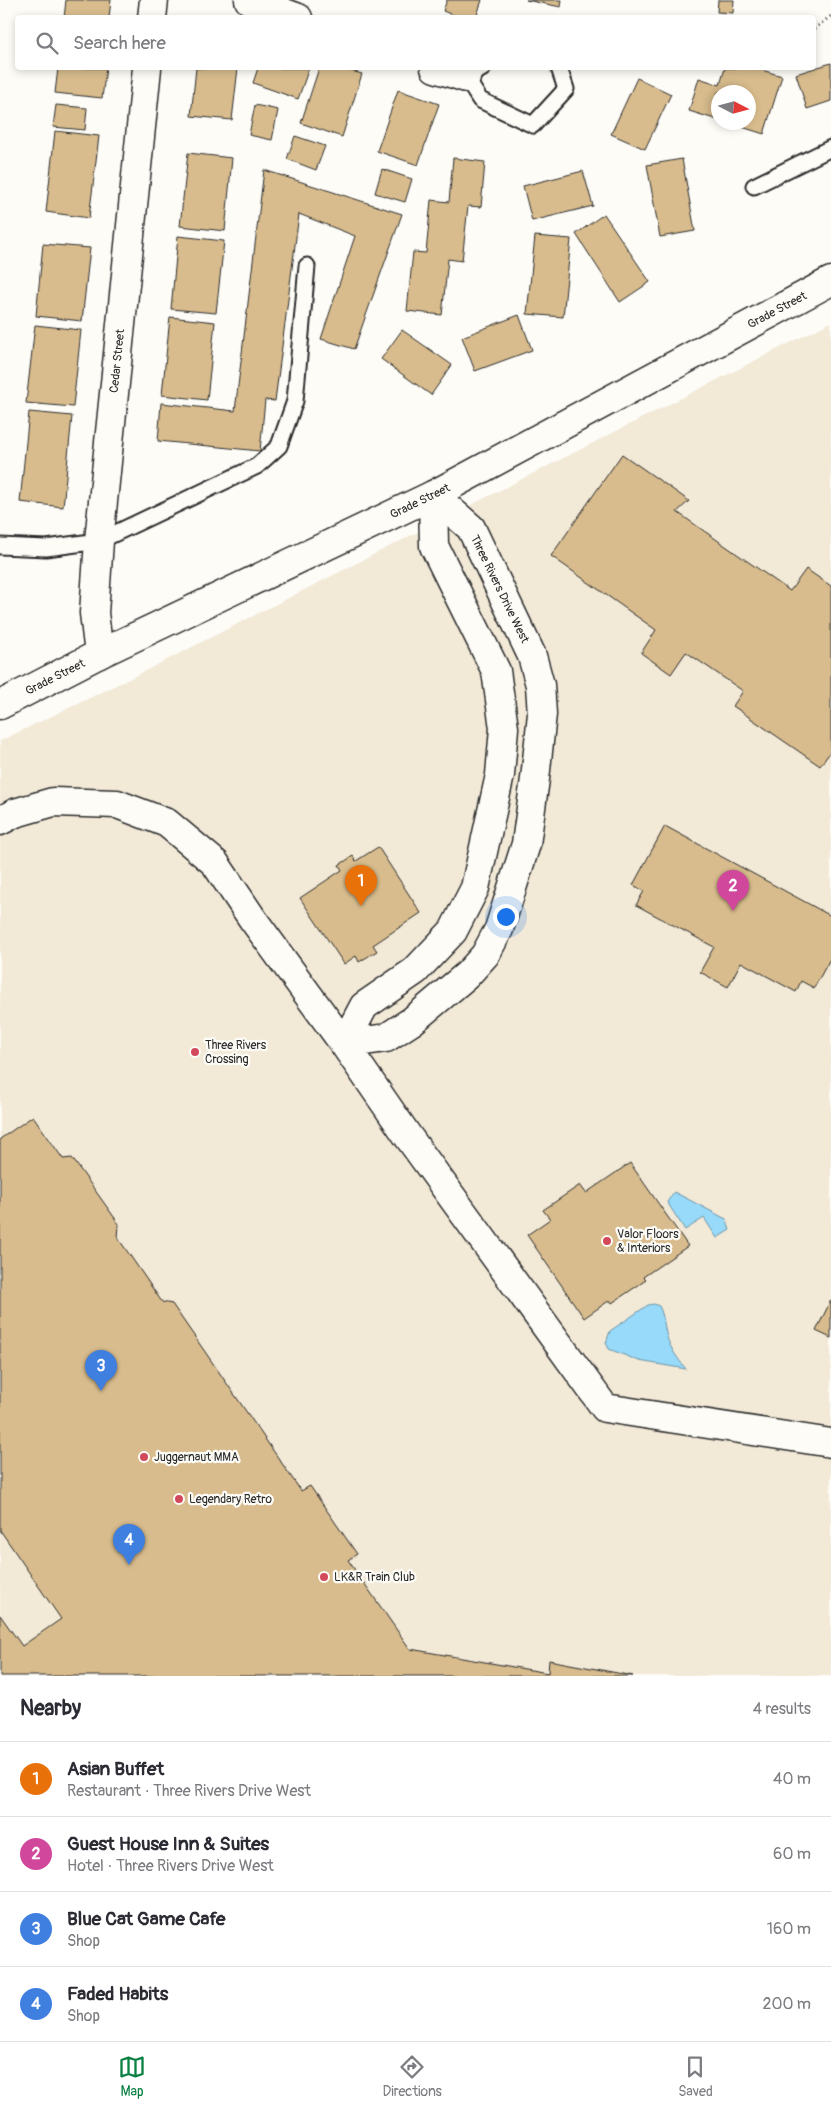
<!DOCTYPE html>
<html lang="en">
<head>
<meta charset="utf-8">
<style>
	:root { --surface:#fff; --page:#f7f7f7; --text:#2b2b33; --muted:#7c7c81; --line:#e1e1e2; --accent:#0b8043 }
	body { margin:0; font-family:Pangolin,sans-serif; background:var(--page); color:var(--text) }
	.compass { position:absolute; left:711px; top:85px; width:45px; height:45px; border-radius:50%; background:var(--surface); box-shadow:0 2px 8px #0003; rotate:96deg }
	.you { position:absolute; left:505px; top:916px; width:18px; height:18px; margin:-12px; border:4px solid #fff; border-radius:50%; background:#1a73e8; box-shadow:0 0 0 8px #1a73e833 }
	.badge { display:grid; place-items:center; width:32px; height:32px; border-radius:50%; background:var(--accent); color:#fff; font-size:16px; font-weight:700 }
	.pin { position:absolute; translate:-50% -41px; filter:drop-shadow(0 1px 2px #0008) }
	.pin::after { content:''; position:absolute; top:26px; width:18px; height:15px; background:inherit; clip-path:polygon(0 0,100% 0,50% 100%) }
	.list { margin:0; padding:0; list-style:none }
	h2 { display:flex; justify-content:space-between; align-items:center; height:65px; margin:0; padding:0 20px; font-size:21px }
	h2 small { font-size:16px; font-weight:400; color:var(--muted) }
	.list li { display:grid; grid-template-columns:32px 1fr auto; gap:15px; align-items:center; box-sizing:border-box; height:75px; padding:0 20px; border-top:1px solid var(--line) }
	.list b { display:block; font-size:19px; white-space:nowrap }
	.list p { margin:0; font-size:16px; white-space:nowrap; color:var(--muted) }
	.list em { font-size:16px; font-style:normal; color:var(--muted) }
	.icon { flex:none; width:28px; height:28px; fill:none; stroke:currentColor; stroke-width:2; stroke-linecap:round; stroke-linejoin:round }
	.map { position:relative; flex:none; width:831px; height:1676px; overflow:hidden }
	.search { position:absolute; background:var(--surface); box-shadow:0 2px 8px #0003; left:15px; right:15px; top:15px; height:55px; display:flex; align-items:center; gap:12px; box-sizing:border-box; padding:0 18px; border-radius:5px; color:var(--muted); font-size:19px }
	.sheet { height:365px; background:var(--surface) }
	nav { display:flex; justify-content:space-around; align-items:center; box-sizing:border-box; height:70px; border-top:1px solid var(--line); background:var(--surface); font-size:14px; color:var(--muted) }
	nav a { display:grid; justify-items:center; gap:2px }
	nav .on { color:var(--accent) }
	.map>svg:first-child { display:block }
	.built { fill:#f2e9d7 }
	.water { fill:#98dafa; stroke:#6c94a7 }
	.building { fill:#d8bc8d; stroke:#2b2b2b }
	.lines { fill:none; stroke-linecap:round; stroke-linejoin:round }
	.service-casing { stroke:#2b2b2b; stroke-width:19 }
	.minor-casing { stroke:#2b2b2b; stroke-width:31 }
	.secondary-casing { stroke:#2b2b2b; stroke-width:31 }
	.path { stroke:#2b2b2b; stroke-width:3; stroke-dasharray:1 4; stroke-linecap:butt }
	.service { stroke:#fdfcf7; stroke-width:15 }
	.minor { stroke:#fdfcf7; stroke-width:28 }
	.secondary { stroke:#fdfcf7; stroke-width:28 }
	.poi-dot { fill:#d1495b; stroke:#fdfcf7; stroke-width:2 }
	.labels { text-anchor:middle; stroke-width:4.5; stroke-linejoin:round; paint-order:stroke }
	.street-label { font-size:12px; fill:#2b2b2b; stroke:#fdfcf7 }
	.poi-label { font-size:12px; fill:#2b2b2b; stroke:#fdfcf7; text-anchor:start }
</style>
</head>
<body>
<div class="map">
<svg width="831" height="1676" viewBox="0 0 831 1676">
	<rect width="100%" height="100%" fill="#fdfcf7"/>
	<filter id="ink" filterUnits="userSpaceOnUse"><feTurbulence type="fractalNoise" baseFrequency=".02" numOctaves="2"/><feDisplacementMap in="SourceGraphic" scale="10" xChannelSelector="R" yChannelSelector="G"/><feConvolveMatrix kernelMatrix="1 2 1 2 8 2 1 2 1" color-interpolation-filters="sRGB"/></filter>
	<g filter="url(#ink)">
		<path class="built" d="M831,322V1676H0V741L133,677Z"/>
		<path class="water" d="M674,1192L726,1219L730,1230L717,1238L704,1218L685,1230L667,1202Z
			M654,1304L659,1306C664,1315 664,1327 667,1337C671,1350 678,1359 686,1369L639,1361L609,1349L606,1343L610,1331L648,1305Z"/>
		<path class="building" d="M66,0H111L109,18H64Z
			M447,0H482L476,18H460L443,11Z
			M526,0H562L561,7Z
			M718,0H734L733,13L717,12Z
			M831,63V101L807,109L796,74Z
			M58,68H106L102,98L55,93Z
			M196,68H238L232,120L191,116Z
			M258,68H309L298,99L253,83Z
			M319,68H341L362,74L342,137L301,123Z
			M725,68H755L782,76L764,134L726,122H748V92H718V120L689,111L699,78L720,85Z
			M637,78L671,94L645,149L611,134Z
			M398,90L439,104L418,165L377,151Z
			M56,105L87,108L85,130L53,127Z
			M255,105L278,110L272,140L249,135Z
			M55,131L99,136L89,218L46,212Z
			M295,136L325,146L316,170L287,159Z
			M188,153L232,158L225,231L180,226Z
			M453,158L485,162L481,207L468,206L462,261L448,259L442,315L407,311L413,252L426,253L431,200L449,202Z
			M682,159L695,231L660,237L647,165Z
			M382,169L412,179L405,202L375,193Z
			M264,170L402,214L354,349L321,339L355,236L299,214L275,401L265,400L260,451L158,441L161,403L235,411Z
			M583,171L593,206L532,221L523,186Z
			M604,214L650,282L620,302L576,234Z
			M178,236L224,241L216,313L171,309Z
			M535,236L571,239L563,317L527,314Z
			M43,244L90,248L82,321L36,316Z
			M519,315L532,350L475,371L462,337Z
			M170,317L215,322L207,400L162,395Z
			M35,325L81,330L73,407L26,403Z
			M402,330L452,365L431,395L381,359Z
			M29,412L72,416L63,507L20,502Z
			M622,454L689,501L677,512L790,591L806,569L831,586V751L820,766L733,706L743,691L686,652L671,674L641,653L656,630L551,556Z
			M665,826L831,916V957L814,988L801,981L796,992L741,962L728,987L700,972L714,947L636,905L644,891L633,885Z
			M378,847L421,913L373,945L377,951L359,962L356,956L344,964L300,898L342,870L339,865L353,856L356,861Z
			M33,1116L63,1159L72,1158L119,1224L118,1238L162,1302L172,1304L301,1491L310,1486L357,1554L348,1560L410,1649L548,1673L549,1660L633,1676H0V1615L22,1646L61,1619L0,1530V1139Z
			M630,1163L688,1246L643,1277L646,1280L612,1303L610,1300L584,1318L527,1235L550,1219L543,1210L580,1185L586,1193Z
			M831,1300V1338L816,1331Z"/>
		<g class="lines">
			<defs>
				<path id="service" d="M483,68L466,78L480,100L533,125L566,89L559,68
					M754,186L831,148
					M0,546L46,548L99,541L257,466L279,446L295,401L307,266"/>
				<path id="minor" d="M249,0L298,18
					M152,18L154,0
					M435,68L466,78
					M99,654L94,613L99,541L147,68
					M0,821L15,813L53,802L117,804L167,823L215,863L252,918L344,1044L407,1135L605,1408L831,1443
					M344,1044L386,1038L412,1021L467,975L485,955L499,929L526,844L535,779L542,714L540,685L532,656L471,528L433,495
					M344,1044L364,1006L415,971L453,931L475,888L500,775L504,728L496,671L434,546L433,495"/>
				<path id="secondary" d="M0,705L99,654L433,495L831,281"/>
			</defs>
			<use href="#service" class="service-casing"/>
			<use href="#minor" class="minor-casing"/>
			<use href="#secondary" class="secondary-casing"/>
			<path class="path" d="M814,29L831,16"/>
			<use href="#service" class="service"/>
			<use href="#minor" class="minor"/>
			<use href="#secondary" class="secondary"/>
		</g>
	</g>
	<g class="poi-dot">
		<circle cx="195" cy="1052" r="5"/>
		<circle cx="607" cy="1241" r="5"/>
		<circle cx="144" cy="1457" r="5"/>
		<circle cx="179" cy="1499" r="5"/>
		<circle cx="324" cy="1577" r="5"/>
	</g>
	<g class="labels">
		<g class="street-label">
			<text transform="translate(777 310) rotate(-28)" y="4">Grade Street</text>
			<text transform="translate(117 361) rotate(-84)" y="4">Cedar Street</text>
			<text transform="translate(420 501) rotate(-26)" y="4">Grade Street</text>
			<text transform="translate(500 589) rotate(64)" y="4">Three Rivers Drive West</text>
			<text transform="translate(55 677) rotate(-27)" y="4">Grade Street</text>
		</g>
		<g class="poi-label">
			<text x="205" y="1049">Three Rivers<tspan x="205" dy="14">Crossing</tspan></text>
			<text x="617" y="1238">Valor Floors<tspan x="617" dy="14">&amp; Interiors</tspan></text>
			<text x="154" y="1461">Juggernaut MMA</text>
			<text x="189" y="1503">Legendary Retro</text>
			<text x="334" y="1581">LK&amp;R Train Club</text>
		</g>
	</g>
</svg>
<svg class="compass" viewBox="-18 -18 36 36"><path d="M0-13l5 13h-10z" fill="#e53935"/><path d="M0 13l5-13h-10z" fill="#7c7c81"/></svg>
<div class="you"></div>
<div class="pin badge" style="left:361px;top:906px;background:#e8710a">1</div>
<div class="pin badge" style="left:733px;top:911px;background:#d1479c">2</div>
<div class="pin badge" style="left:101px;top:1391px;background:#3f7fe0">3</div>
<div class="pin badge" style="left:129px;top:1565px;background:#3f7fe0">4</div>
<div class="search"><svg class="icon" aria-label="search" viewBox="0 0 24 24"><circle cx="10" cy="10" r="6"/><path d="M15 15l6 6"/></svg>Search here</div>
</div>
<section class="sheet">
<h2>Nearby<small>4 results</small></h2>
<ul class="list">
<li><span class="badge" style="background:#e8710a">1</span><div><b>Asian Buffet</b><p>Restaurant · Three Rivers Drive West</p></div><em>40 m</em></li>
<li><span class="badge" style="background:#d1479c">2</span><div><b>Guest House Inn &amp; Suites</b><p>Hotel · Three Rivers Drive West</p></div><em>60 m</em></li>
<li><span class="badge" style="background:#3f7fe0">3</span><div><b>Blue Cat Game Cafe</b><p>Shop</p></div><em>160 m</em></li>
<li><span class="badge" style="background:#3f7fe0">4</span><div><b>Faded Habits</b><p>Shop</p></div><em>200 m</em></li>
</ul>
</section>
<nav>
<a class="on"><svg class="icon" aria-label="map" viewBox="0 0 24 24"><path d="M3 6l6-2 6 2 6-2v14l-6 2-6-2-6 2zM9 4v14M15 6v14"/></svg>Map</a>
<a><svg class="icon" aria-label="directions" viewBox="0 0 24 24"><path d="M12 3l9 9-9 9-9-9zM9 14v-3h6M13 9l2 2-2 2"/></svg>Directions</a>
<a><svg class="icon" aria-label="saved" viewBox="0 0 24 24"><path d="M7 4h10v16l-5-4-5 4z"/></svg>Saved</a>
</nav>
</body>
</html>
